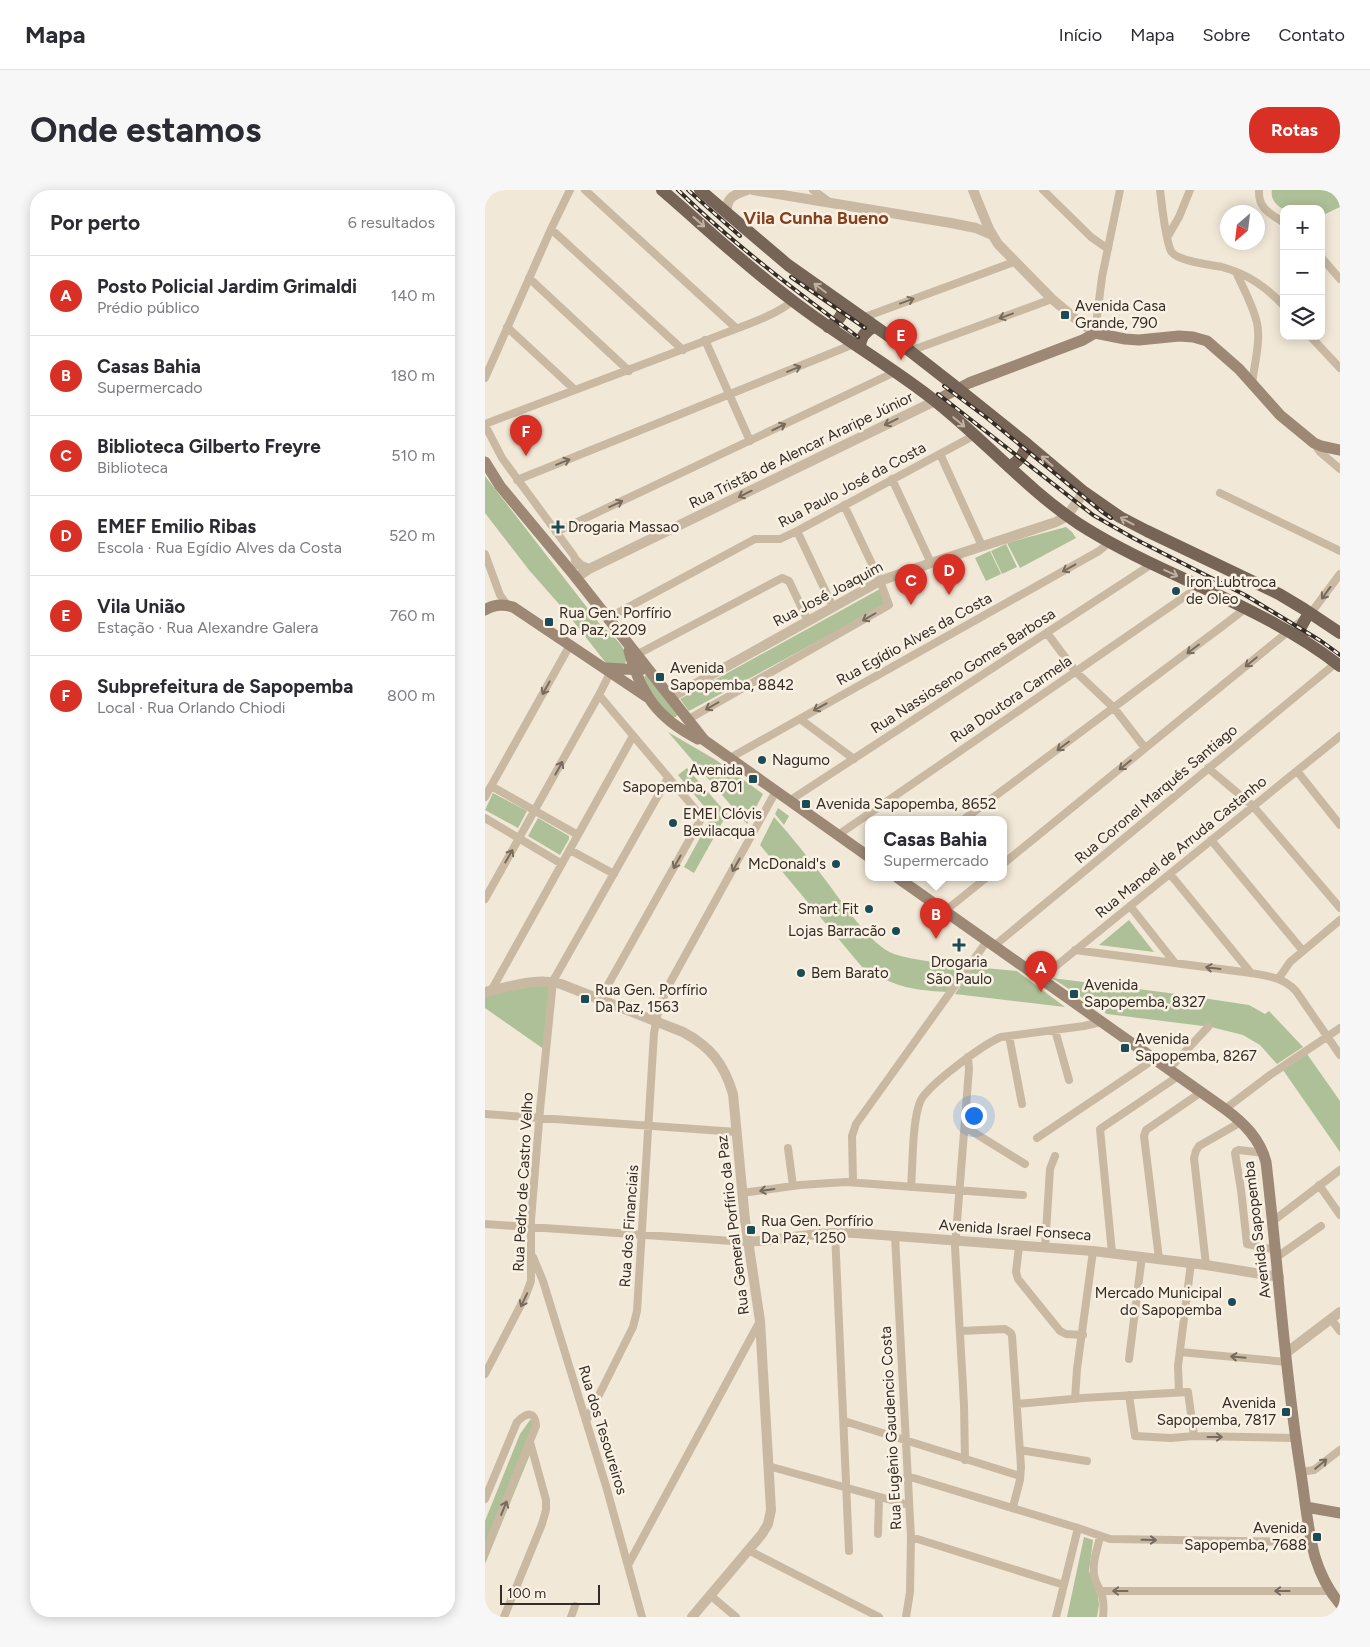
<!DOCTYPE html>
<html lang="pt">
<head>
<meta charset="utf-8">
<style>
	:root { --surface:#fff; --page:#f7f7f7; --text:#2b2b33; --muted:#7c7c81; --line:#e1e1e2; --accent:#d93025 }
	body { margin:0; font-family:Figtree,sans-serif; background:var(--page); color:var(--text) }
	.controls { position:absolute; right:15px; top:15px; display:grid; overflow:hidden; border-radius:10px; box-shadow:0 2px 12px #0003 }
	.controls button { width:45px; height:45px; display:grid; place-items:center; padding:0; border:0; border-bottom:1px solid var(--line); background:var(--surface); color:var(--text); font:25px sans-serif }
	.compass { position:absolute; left:735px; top:15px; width:45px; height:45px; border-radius:50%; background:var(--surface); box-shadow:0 2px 12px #0003; rotate:208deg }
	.scale { position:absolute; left:15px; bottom:12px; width:100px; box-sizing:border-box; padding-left:5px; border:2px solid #342c25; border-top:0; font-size:14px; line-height:18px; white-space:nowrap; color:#342c25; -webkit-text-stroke:4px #f9f1e3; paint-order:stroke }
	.you { position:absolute; left:488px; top:925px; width:18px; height:18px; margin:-12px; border:4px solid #fff; border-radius:50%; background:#1a73e8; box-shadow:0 0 0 8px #1a73e833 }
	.badge { display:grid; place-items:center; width:32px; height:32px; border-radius:50%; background:var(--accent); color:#fff; font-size:16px; font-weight:700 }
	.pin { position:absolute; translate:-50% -41px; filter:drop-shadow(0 1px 2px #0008) }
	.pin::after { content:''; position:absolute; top:26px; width:18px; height:15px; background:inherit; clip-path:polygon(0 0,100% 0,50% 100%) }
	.popup { position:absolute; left:380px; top:626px; width:142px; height:65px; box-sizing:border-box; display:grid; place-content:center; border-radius:10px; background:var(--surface); filter:drop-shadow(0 1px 4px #0005); font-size:16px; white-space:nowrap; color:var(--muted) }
	.popup b { font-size:19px; color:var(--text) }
	.popup::after { content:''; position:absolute; left:50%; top:100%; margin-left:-10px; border:10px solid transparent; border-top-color:var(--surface) }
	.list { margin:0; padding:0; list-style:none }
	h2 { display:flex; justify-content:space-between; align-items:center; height:65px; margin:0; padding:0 20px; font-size:21px }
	h2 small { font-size:16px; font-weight:400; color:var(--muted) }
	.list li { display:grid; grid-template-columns:32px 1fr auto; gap:15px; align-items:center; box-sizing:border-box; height:80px; padding:0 20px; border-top:1px solid var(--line) }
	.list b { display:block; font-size:19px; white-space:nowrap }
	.list p { margin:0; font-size:16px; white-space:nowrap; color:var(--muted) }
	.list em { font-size:16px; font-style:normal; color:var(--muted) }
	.icon { flex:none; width:28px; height:28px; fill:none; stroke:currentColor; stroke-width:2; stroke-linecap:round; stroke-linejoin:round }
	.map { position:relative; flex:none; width:855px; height:1427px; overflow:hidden; border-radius:20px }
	header { display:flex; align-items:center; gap:30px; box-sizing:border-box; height:70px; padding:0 25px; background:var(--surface); border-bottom:1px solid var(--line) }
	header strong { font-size:24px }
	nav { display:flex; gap:28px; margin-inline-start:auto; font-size:18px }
	.intro { display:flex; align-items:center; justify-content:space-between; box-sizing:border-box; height:120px; padding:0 30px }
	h1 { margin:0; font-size:35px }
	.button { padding:12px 22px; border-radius:20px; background:var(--accent); color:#fff; font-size:18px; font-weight:700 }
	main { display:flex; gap:30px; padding:0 30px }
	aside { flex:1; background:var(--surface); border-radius:20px; box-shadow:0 2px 12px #0003 }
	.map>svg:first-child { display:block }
	.green { fill:#aec097 }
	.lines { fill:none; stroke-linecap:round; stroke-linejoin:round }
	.minor { stroke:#c9b9a3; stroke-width:8 }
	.tertiary { stroke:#c9b9a3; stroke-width:10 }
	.secondary { stroke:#9c8875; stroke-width:11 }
	.primary { stroke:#766456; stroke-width:12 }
	.rail-casing { stroke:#342c25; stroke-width:4 }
	.rail { stroke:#f9f1e3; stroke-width:2; stroke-dasharray:5.5; stroke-linecap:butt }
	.oneway { stroke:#beb2a4 }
	.oneway2 { stroke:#776b5e }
	.poi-dot { fill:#1b4b55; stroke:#f9f1e3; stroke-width:2 }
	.labels { text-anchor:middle; stroke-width:5; stroke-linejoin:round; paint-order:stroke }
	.poi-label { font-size:15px; fill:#342c25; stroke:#f9f1e3; text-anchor:start }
	.street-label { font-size:15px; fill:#342c25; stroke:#f9f1e3 }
	.quarter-label { font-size:18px; font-weight:bold; fill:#84411e; stroke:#f9f1e3 }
</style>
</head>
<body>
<header>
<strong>Mapa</strong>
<nav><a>Início</a><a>Mapa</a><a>Sobre</a><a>Contato</a></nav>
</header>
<div class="intro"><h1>Onde estamos</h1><a class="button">Rotas</a></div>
<main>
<aside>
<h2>Por perto<small>6 resultados</small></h2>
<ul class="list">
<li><span class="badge">A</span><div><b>Posto Policial Jardim Grimaldi</b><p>Prédio público</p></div><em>140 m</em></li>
<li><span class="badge">B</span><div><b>Casas Bahia</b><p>Supermercado</p></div><em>180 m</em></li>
<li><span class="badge">C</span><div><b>Biblioteca Gilberto Freyre</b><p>Biblioteca</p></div><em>510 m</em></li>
<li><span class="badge">D</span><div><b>EMEF Emilio Ribas</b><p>Escola · Rua Egídio Alves da Costa</p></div><em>520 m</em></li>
<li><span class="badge">E</span><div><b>Vila União</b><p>Estação · Rua Alexandre Galera</p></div><em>760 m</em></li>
<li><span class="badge">F</span><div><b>Subprefeitura de Sapopemba</b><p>Local · Rua Orlando Chiodi</p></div><em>800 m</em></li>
</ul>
</aside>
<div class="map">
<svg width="855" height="1427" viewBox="0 0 855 1427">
	<rect width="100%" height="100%" fill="#f1e8d7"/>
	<path class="green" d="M787,0H851L855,7V17L836,26V19C828,19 806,21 799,19C791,16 785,8 787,0Z
		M0,286L114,433C124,442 149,462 139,475L121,473L81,422L44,380L0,323Z
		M581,337L587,342L591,348L535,378L522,353Z
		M521,354L532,377L517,384L506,361Z
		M505,361L516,384L501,391L490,368Z
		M395,399L400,415L204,521L195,509Z
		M161,485L193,524L191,527H186L169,510L159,487Z
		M183,542L231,570L278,604L262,634Z
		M202,578L242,624L209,683L199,677L227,626L193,585Z
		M8,603L42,621L33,638L0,620Z
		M293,618L304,626L299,635L290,624Z
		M289,627C308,648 325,670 342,692C357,712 386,756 409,764C432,771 457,773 481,776L462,802C425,800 408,796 377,777L275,655Z
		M53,628L84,646V649L75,665L43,646Z
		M644,730L669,762L614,755Z
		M488,777L532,781L580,817L470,804Z
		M567,788L684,803L764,815L780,824L784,821L818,857L792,874L775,855L758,845L726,837L622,824Z
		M68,791L60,860L0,818V803Z
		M822,864L855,911V962L798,880Z
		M45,1230L52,1232L48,1257L0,1374V1331L35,1244Z
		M599,1347L608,1350L604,1381L613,1406L614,1415L612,1427H582Z"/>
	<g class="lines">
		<path class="minor" d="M100,0L251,138
			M328,0L343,11
			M558,0L606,47L623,59
			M675,0C677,15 680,48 686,61C691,71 726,75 737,77C763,84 781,97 799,116
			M774,0C773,19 785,23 799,33
			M66,39L198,160
			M683,46L694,27L705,0
			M836,67L855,89
			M751,82C758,98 768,115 772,133C776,150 769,176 767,194
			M44,88L144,181
			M377,128L529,72
			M22,137L90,200
			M610,143L617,87L635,0
			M825,146L855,178
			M220,150L265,251
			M425,161L567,109
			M0,188L66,39L85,0
			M0,234C75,205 150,178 225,149C246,140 292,126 307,111
			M0,235L17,268L89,366L92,375
			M830,255L835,262L855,279
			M455,264L497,356
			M407,289L446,373
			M32,290L369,154
			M735,303L855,361
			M312,341L348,417
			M71,342L410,182
			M0,364L15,405L23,416
			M123,428L270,349H295L312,341L490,245
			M562,443L591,482L629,518L660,558
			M151,465L297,388L304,391L323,431
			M114,505L215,625L216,629L115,809
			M315,529L369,569
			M202,530L404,415L395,391L359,315
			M245,568L614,361L625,352
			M723,578L768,616L855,718
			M812,581L855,635
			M6,596L93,645
			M0,607L85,455
			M304,611L667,374
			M0,628L77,674
			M478,630L739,435L761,418
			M353,645L715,396
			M726,650L818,761
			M85,660L129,684
			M518,674L826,423L855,384
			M685,684L766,783
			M0,709L114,505L125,483
			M645,716L690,773
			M460,721L501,688
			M509,756L851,473
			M590,760L766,783C784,786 799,788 811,801L855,865
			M794,788L805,772L855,730
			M555,789L855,546
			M6,801L148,546
			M570,840L584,890
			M524,846L537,914
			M683,880L723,837
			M740,919L785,885L855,838
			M0,924L252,942
			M480,937L540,974
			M552,948L668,870
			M303,958L308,996
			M779,963L754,960L751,961L750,963L756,1000L762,1054L791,1060
			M368,992L367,946L371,934L502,751
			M834,995L855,1025
			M426,997C428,974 427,932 435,912C441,896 499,854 516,847L599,836L616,832
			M257,1003L315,995L361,992L538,1005
			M788,1031L855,980
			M0,1034L262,1052
			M350,1042L364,1361
			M410,1046L426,1347L425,1402L421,1427
			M534,1056L531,1082L533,1089L575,1141L581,1144L598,1145
			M560,1058L565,979L570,966
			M627,1063L615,939L692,887
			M48,1067L58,1091L121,1296L157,1427
			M792,1067L836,1036
			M674,1069L659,946L661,940L715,903
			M721,1075L709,968L711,961L714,956L756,932
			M846,1129L855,1141
			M475,1141L520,1139L526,1143L527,1146L536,1277L535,1290L528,1317
			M695,1162L802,1172
			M644,1169L657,1066
			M0,1184L40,1107L46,1091V1030L55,920L68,791L183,588
			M694,1202L693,1176L706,1073
			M644,1205L650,1246L686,1248L709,1246
			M590,1209L592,1179L608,1061
			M532,1214L598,1208L703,1202L709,1246L810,1248
			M101,1231L148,1137L152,1121L169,843L174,817L186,791L291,601
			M359,1231L535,1286
			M535,1260L602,1271
			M480,1270L479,1215L470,1057L484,879L483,867
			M283,1276L424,1315
			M816,1282L829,1280L855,1260
			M422,1286L593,1338L625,1349L827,1352
			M0,1309L32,1232C42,1222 50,1221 51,1236L0,1363
			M393,1344L394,1307
			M426,1347L579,1395
			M615,1347C612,1360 606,1375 610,1389C611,1393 613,1396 615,1400C619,1408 619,1418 618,1427
			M263,1360L394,1427
			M143,1375L275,1131
			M616,1401H846
			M225,1405L251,1427
			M19,1427L57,1334L61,1320V1310L45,1252
			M86,1427L90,1416
			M571,1427L593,1338"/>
		<path class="tertiary" d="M268,0L466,33L491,38L507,45
			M488,0L504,39L513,54L567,109L592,130L610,143
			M242,22C241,7 249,5 262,0
			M91,371L96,376L104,379
			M91,388L104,379L450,211
			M185,508L395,391L446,373L571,332L582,326L599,302
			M0,802C25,797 51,787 76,794L198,842C226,857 239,874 248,904L260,1030L275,1131L286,1320L283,1334L277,1344L207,1427
			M262,1052C298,1050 334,1041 370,1043L608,1061L721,1075L794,1087
			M801,1163L855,1122"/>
		<path class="secondary" d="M450,211L484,193L598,150L610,143L640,149L654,150L694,146L708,147L722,151L754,179L795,225L829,253L836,256L855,260
			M0,272L15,296L89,385L219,550L384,667
			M0,420C9,414 18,414 28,417L162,507
			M144,461C156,504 172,528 213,549
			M121,478L156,480
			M413,688L740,919C759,933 775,949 781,972C793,1073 799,1176 815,1277C820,1307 822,1338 830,1367C835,1383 844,1401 855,1414
			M821,1317L855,1323"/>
		<path class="primary" d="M177,0C220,37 262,77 308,111C352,145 401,173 445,207C497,247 540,298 594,334C625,354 658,370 691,385C748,412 805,437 855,476
			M215,0L303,75L425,161L466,193L542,254L599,302L635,327L662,341L794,404L819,419L855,443
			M343,137C353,132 357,126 360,116
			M375,158C375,148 380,141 389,137
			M524,277C534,271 538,266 542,254
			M818,450L815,439L821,428"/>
		<defs>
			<path id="rail" d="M193,0C247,53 312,102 373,147
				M203,0L255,46
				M306,87L380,138
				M459,196L502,228L616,321L626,328
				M453,204L608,325L650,349L760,405L836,451L855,465"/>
		</defs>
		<use href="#rail" class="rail-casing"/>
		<use href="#rail" class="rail"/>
	</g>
	<defs><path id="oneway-shaft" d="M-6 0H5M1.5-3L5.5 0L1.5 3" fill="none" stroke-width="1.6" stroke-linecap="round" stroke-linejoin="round" transform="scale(1.25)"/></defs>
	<g class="oneway">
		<use href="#oneway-shaft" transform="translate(214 32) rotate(41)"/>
		<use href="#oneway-shaft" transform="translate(335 98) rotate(-143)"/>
		<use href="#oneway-shaft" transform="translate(474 232) rotate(40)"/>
		<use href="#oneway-shaft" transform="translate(562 271) rotate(-139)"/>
		<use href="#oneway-shaft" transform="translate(642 331) rotate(-152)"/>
		<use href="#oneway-shaft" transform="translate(686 383) rotate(25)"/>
	</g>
	<g class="oneway2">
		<use href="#oneway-shaft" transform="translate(422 111) rotate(-20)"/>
		<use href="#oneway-shaft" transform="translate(521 126) rotate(160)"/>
		<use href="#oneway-shaft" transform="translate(309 179) rotate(-22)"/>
		<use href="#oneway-shaft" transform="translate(406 232) rotate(154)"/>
		<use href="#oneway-shaft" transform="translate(294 237) rotate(-26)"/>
		<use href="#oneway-shaft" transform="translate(78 272) rotate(-22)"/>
		<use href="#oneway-shaft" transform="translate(260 304) rotate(154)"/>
		<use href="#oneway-shaft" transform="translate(131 314) rotate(-25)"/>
		<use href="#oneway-shaft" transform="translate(584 378) rotate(151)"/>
		<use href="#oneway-shaft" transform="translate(841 403) rotate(126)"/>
		<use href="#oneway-shaft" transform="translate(384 427) rotate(150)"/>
		<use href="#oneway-shaft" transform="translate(708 459) rotate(143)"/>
		<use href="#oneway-shaft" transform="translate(766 472) rotate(141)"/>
		<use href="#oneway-shaft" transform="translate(61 498) rotate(119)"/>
		<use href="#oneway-shaft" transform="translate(227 516) rotate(150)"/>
		<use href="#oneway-shaft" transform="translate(335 517) rotate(151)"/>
		<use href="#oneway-shaft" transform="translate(578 556) rotate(143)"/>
		<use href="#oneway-shaft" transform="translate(640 575) rotate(141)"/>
		<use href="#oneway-shaft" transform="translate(74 578) rotate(-61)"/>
		<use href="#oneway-shaft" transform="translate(24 666) rotate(-60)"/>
		<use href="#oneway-shaft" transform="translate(192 672) rotate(119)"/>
		<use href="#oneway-shaft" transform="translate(251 675) rotate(119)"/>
		<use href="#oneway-shaft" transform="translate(728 778) rotate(-173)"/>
		<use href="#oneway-shaft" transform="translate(282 1000) rotate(172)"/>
		<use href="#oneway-shaft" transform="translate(39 1110) rotate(115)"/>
		<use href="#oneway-shaft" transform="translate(753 1167) rotate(-175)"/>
		<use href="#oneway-shaft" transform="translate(730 1247)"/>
		<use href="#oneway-shaft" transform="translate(836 1274) rotate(-40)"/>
		<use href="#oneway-shaft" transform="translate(19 1318) rotate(-68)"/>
		<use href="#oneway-shaft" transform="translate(664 1350) rotate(1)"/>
		<use href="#oneway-shaft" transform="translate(635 1401) rotate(180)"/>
		<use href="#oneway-shaft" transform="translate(797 1401) rotate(180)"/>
	</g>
	<g class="poi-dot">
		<rect x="575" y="120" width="10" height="10" rx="2.5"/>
		<path d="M70.5 329.5h5v5h5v5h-5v5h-5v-5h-5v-5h5z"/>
		<circle cx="691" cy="401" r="5"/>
		<rect x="59" y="427" width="10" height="10" rx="2.5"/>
		<rect x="170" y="482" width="10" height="10" rx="2.5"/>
		<circle cx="277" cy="570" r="5"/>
		<rect x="263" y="584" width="10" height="10" rx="2.5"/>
		<rect x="316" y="609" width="10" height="10" rx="2.5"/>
		<circle cx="188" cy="633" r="5"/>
		<circle cx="351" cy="674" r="5"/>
		<circle cx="384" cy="719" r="5"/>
		<circle cx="411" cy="741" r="5"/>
		<path d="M471.5 747.5h5v5h5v5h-5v5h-5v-5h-5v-5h5z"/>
		<circle cx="316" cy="783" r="5"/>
		<rect x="584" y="799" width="10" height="10" rx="2.5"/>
		<rect x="95" y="804" width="10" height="10" rx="2.5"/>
		<rect x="635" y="853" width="10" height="10" rx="2.5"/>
		<rect x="261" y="1035" width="10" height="10" rx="2.5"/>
		<circle cx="747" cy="1112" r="5"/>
		<rect x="796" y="1217" width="10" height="10" rx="2.5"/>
		<rect x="827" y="1342" width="10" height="10" rx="2.5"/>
	</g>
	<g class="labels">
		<g class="poi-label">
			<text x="590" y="121">Avenida Casa<tspan x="590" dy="17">Grande, 790</tspan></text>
			<text x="83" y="342">Drogaria Massao</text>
			<text x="701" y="397">Iron Lubtroca<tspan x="701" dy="17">de Oleo</tspan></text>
			<text x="74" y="428">Rua Gen. Porfírio<tspan x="74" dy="17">Da Paz, 2209</tspan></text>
			<text x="185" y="483">Avenida<tspan x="185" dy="17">Sapopemba, 8842</tspan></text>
			<text x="287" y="575">Nagumo</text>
			<text x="258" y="585" text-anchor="end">Avenida<tspan x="258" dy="17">Sapopemba, 8701</tspan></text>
			<text x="331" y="619">Avenida Sapopemba, 8652</text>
			<text x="198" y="629">EMEI Clóvis<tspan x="198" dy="17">Bevilacqua</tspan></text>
			<text x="341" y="679" text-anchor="end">McDonald's</text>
			<text x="374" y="724" text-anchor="end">Smart Fit</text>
			<text x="401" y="746" text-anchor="end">Lojas Barracão</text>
			<text x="474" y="777" text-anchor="middle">Drogaria<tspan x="474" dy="17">São Paulo</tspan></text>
			<text x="326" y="788">Bem Barato</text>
			<text x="599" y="800">Avenida<tspan x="599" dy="17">Sapopemba, 8327</tspan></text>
			<text x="110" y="805">Rua Gen. Porfírio<tspan x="110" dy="17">Da Paz, 1563</tspan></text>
			<text x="650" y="854">Avenida<tspan x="650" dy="17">Sapopemba, 8267</tspan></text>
			<text x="276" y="1036">Rua Gen. Porfírio<tspan x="276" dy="17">Da Paz, 1250</tspan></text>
			<text x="737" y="1108" text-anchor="end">Mercado Municipal<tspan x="737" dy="17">do Sapopemba</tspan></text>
			<text x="791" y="1218" text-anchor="end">Avenida<tspan x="791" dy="17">Sapopemba, 7817</tspan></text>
			<text x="822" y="1343" text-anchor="end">Avenida<tspan x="822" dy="17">Sapopemba, 7688</tspan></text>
		</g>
		<g class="street-label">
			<text transform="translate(316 260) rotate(-26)" y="5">Rua Tristão de Alencar Araripe Júnior</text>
			<text transform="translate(367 295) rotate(-28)" y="5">Rua Paulo José da Costa</text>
			<text transform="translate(343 404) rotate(-28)" y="5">Rua José Joaquim</text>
			<text transform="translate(429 449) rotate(-29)" y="5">Rua Egídio Alves da Costa</text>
			<text transform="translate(478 481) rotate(-33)" y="5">Rua Nassioseno Gomes Barbosa</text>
			<text transform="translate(526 509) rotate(-34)" y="5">Rua Doutora Carmela</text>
			<text transform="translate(671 604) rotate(-40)" y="5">Rua Coronel Marqués Santiago</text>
			<text transform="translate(696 657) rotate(-39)" y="5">Rua Manoel de Arruda Castanho</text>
			<text transform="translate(38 992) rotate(-87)" y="5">Rua Pedro de Castro Velho</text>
			<text transform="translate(248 1035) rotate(-97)" y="5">Rua General Porfírio da Paz</text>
			<text transform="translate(144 1036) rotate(-86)" y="5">Rua dos Financiais</text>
			<text transform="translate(530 1040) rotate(4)" y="5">Avenida Israel Fonseca</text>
			<text transform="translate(772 1040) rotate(-97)" y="5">Avenida Sapopemba</text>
			<text transform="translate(406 1238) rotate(-93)" y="5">Rua Eugênio Gaudencio Costa</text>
			<text transform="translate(118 1240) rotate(73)" y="5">Rua dos Tesoureiros</text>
		</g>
		<g class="quarter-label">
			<text x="331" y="34">Vila Cunha Bueno</text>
		</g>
	</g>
</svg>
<div class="controls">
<button>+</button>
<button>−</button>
<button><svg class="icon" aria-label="layers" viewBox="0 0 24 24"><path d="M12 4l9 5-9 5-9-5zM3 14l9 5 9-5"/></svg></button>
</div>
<svg class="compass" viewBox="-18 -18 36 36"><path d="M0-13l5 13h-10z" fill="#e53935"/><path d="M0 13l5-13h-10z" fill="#7c7c81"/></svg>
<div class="scale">100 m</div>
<div class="you"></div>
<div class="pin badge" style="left:556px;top:802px">A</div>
<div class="pin badge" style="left:451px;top:749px">B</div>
<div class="popup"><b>Casas Bahia</b>Supermercado</div>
<div class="pin badge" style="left:426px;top:415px">C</div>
<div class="pin badge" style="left:464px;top:405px">D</div>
<div class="pin badge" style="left:416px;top:170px">E</div>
<div class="pin badge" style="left:41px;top:266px">F</div>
</div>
</main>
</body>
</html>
